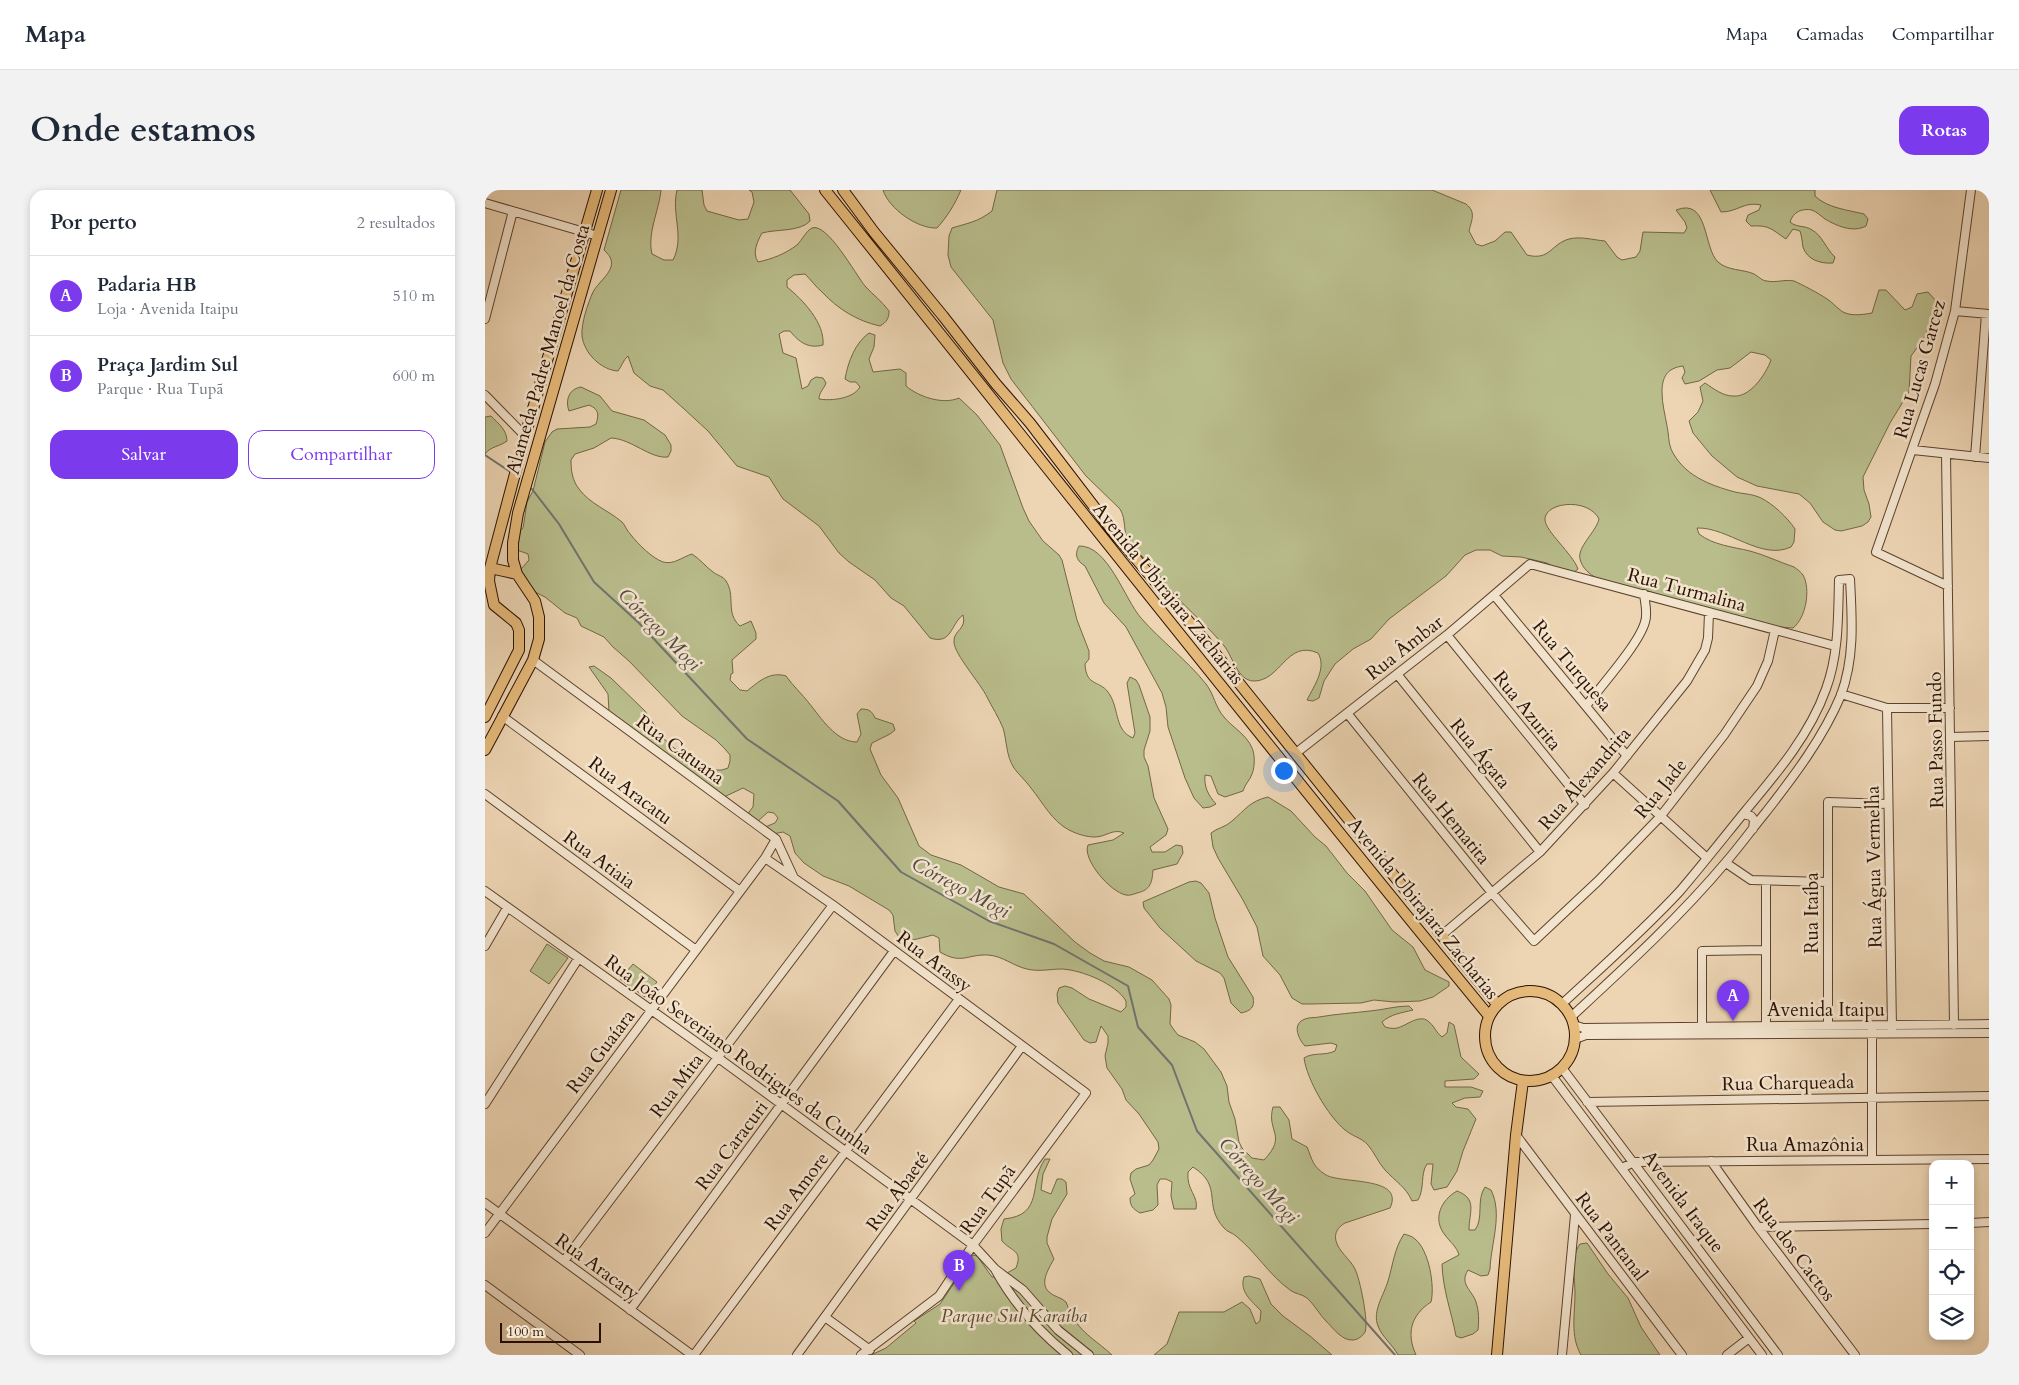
<!DOCTYPE html>
<html lang="pt">
<head>
<meta charset="utf-8">
<style>
	:root { --surface:#fff; --page:#f2f2f3; --text:#1f2937; --muted:#747a83; --line:#e0e1e3; --accent:#7c3aed }
	body { margin:0; font-family:Cardo,serif; background:var(--page); color:var(--text) }
	.controls { position:absolute; right:15px; bottom:15px; display:grid; overflow:hidden; border-radius:10px; box-shadow:0 2px 8px #0003 }
	.controls button { width:45px; height:45px; display:grid; place-items:center; padding:0; border:0; border-bottom:1px solid var(--line); background:var(--surface); color:var(--text); font:25px sans-serif }
	.scale { position:absolute; left:15px; bottom:12px; width:101px; box-sizing:border-box; padding-left:5px; border:2px solid #2b1101; border-top:0; font-size:14px; line-height:18px; white-space:nowrap; color:#2b1101; -webkit-text-stroke:4px #f3e4ce; paint-order:stroke }
	.you { position:absolute; left:798px; top:580px; width:18px; height:18px; margin:-12px; border:4px solid #fff; border-radius:50%; background:#1a73e8; box-shadow:0 0 0 8px #1a73e833 }
	.badge { display:grid; place-items:center; width:32px; height:32px; border-radius:50%; background:var(--accent); color:#fff; font-size:16px; font-weight:700 }
	.pin { position:absolute; translate:-50% -41px; filter:drop-shadow(0 1px 2px #0008) }
	.pin::after { content:''; position:absolute; top:26px; width:18px; height:15px; background:inherit; clip-path:polygon(0 0,100% 0,50% 100%) }
	.list { margin:0; padding:0; list-style:none }
	h2 { display:flex; justify-content:space-between; align-items:center; height:65px; margin:0; padding:0 20px; font-size:21px }
	h2 small { font-size:16px; font-weight:400; color:var(--muted) }
	.list li { display:grid; grid-template-columns:32px 1fr auto; gap:15px; align-items:center; box-sizing:border-box; height:80px; padding:0 20px; border-top:1px solid var(--line) }
	.list b { display:block; font-size:19px; white-space:nowrap }
	.list p { margin:0; font-size:16px; white-space:nowrap; color:var(--muted) }
	.list em { font-size:16px; font-style:normal; color:var(--muted) }
	.actions { display:flex; gap:10px; padding:15px 20px }
	.actions a { flex:1; padding:11px 0; border:1px solid var(--accent); border-radius:15px; text-align:center; font-size:18px; color:var(--accent) }
	.actions .main { background:var(--accent); color:#fff }
	.icon { flex:none; width:28px; height:28px; fill:none; stroke:currentColor; stroke-width:2; stroke-linecap:round; stroke-linejoin:round }
	.map { position:relative; flex:none; width:1504px; height:1165px; overflow:hidden; border-radius:15px }
	header { display:flex; align-items:center; gap:30px; box-sizing:border-box; height:70px; padding:0 25px; background:var(--surface); border-bottom:1px solid var(--line) }
	header strong { font-size:24px }
	nav { display:flex; gap:28px; margin-inline-start:auto; font-size:18px }
	.intro { display:flex; align-items:center; justify-content:space-between; box-sizing:border-box; height:120px; padding:0 30px }
	h1 { margin:0; font-size:35px }
	.button { padding:12px 22px; border-radius:15px; background:var(--accent); color:#fff; font-size:18px; font-weight:700 }
	main { display:flex; gap:30px; padding:0 30px }
	aside { flex:1; background:var(--surface); border-radius:15px; box-shadow:0 2px 8px #0003 }
	.map>svg:first-child { display:block }
	.green { fill:#b9bd8c; stroke:#726746 }
	.lines { fill:none; stroke-linecap:round; stroke-linejoin:round }
	.stream { stroke:#70746f; stroke-width:2 }
	.minor-casing { stroke:#5c422e; stroke-width:10 }
	.major-casing { stroke:#2b1101; stroke-width:12 }
	.minor { stroke:#f3e4ce; stroke-width:8 }
	.major { stroke:#e6ba7a; stroke-width:10 }
	.labels { text-anchor:middle; stroke-width:5; stroke-linejoin:round; paint-order:stroke }
	.street-label { font-size:19px; fill:#2b1101; stroke:#f3e4ce }
	.park-label { font-size:19px; font-style:italic; fill:#5d4d32; stroke:#f3e4ce }
	.water-label { font-size:20px; font-style:italic; fill:#534b41; stroke:#f3e4ce }
</style>
</head>
<body>
<header>
<strong>Mapa</strong>
<nav><a>Mapa</a><a>Camadas</a><a>Compartilhar</a></nav>
</header>
<div class="intro"><h1>Onde estamos</h1><a class="button">Rotas</a></div>
<main>
<aside>
<h2>Por perto<small>2 resultados</small></h2>
<ul class="list">
<li><span class="badge">A</span><div><b>Padaria HB</b><p>Loja · Avenida Itaipu</p></div><em>510 m</em></li>
<li><span class="badge">B</span><div><b>Praça Jardim Sul</b><p>Parque · Rua Tupã</p></div><em>600 m</em></li>
</ul>
<div class="actions"><a class="main">Salvar</a><a>Compartilhar</a></div>
</aside>
<div class="map">
<svg width="1504" height="1165" viewBox="0 0 1504 1165">
	<rect width="100%" height="100%" fill="#edd5b4"/>
	<filter id="stains"><feTurbulence type="fractalNoise" baseFrequency=".004" numOctaves="4"/><feColorMatrix values="0 0 0 0 .2 0 0 0 0 .09 0 0 0 0 .02 0 0 0 .5 -.17"/></filter>
	<radialGradient id="worn" r=".72"><stop offset=".6" stop-color="#630" stop-opacity="0"/><stop offset="1" stop-color="#630" stop-opacity=".3"/></radialGradient>
	<path class="green" d="M136,0H176C174,21 162,43 167,64L179,70H188C200,47 186,24 192,0H217L219,15L222,21L254,30L263,29L269,12L267,2L264,0H305L324,24L325,31C315,42 291,39 277,43C272,52 267,63 273,72C287,69 300,64 312,55C317,50 321,41 327,38C342,32 371,85 380,96C388,105 397,111 404,121C404,128 402,132 395,136C372,131 353,119 337,102C331,97 326,90 320,84L309,85L302,90V97C318,110 340,133 338,155C323,159 314,152 305,141H299L294,144L298,163L311,168L317,199L323,196L326,190L331,187L338,188L341,193C339,199 334,202 334,209C346,211 368,209 375,197L371,192H365L360,189C363,172 370,153 384,143L390,145L389,157L384,169L388,182L415,179L421,183V196C434,207 458,215 474,208L492,225L515,255L538,318L544,331L558,351L574,365L577,370L592,430L604,461V469L600,474C601,498 616,489 625,505C634,520 630,541 648,548L650,543L642,493L645,487L651,490L654,495L665,527V541L659,560V567L663,576L669,608L683,639L681,645L665,657L667,662H680L691,655L697,656L698,663L692,674L668,680C667,692 666,700 652,703C649,704 644,706 641,705C625,702 597,669 603,655L628,650L639,643C628,638 621,647 610,647C601,647 592,644 584,640C567,631 558,613 546,598C541,591 534,585 529,578C521,566 522,551 518,538C514,528 507,517 502,507C496,494 469,464 469,452C468,440 482,440 478,425C465,435 467,455 445,448L419,416L406,408L390,390L364,372L354,363L334,336L298,309L284,287L252,276L223,241L198,218L178,200L165,196L149,183L143,166C138,170 137,176 133,181C116,180 99,163 97,146C96,133 103,113 108,102C113,93 123,86 126,77C128,69 124,65 119,60Z
		M398,0H476C470,14 462,27 452,38C433,39 404,19 398,0Z
		M512,0H947L981,14C991,22 987,29 984,41L991,54L997,56L1010,51L1020,42H1026L1042,65C1065,71 1066,54 1084,49C1095,46 1109,50 1120,51L1132,67L1137,70L1151,67L1155,61L1158,42L1199,43L1202,38L1200,32L1191,20C1224,7 1218,58 1233,72C1243,81 1258,79 1269,84C1273,86 1277,91 1282,91C1291,93 1300,89 1309,91C1316,94 1335,104 1342,109C1347,112 1350,116 1354,119C1362,127 1376,125 1387,123L1394,100H1401L1420,120L1427,117L1432,104L1443,102L1451,111L1449,124L1439,148L1426,166L1424,202L1405,233L1378,287L1379,300L1384,314L1386,327L1383,332L1377,336L1356,341L1350,340L1338,332L1325,313L1314,304L1272,296L1252,287L1227,266L1208,243L1204,231L1213,222L1218,211L1215,197L1220,193C1229,199 1238,206 1248,206C1265,208 1281,184 1286,170L1280,165L1266,162L1245,178L1232,180L1214,191L1200,194L1197,188L1200,182L1198,176C1182,178 1177,187 1177,202C1177,214 1180,224 1182,236C1184,244 1183,251 1186,259C1198,285 1224,295 1250,302C1259,304 1268,304 1276,308C1288,314 1302,327 1310,339L1309,352L1306,357C1276,371 1243,337 1212,338L1214,344C1228,355 1248,357 1265,361C1280,365 1294,372 1309,377C1312,379 1316,382 1318,385C1326,399 1321,428 1308,438L1294,437C1254,425 1212,418 1172,404C1153,397 1130,397 1112,388C1105,385 1097,378 1095,369C1092,357 1111,342 1114,329C1103,307 1059,312 1060,330C1061,342 1087,363 1093,379L1088,383L1075,381L1062,373L1036,367L1017,366L1005,360H991L980,365L961,386L904,429L886,449L868,459L850,474L839,491L834,508L828,511L822,510C829,496 842,478 833,463C801,449 796,492 768,491C753,490 748,468 740,457C724,437 705,422 688,403C680,394 674,384 667,376C660,368 651,362 645,354C637,343 642,330 635,319L601,286L526,189L518,173L508,130L466,77L463,65L464,46L467,38C483,33 493,32 507,21Z
		M1225,0H1330V6C1342,18 1363,20 1379,24L1383,29L1381,36C1368,43 1352,36 1340,29C1336,26 1332,22 1327,20C1317,18 1308,22 1305,32C1312,38 1320,35 1327,40C1337,45 1341,59 1350,67L1348,73C1336,74 1322,70 1318,57C1317,51 1317,47 1315,41L1308,39L1301,49C1286,39 1285,35 1266,36L1261,31L1263,25L1274,20L1276,15C1259,11 1253,22 1236,22Z
		M96,197L115,206L127,221L159,230L180,245L186,255V261L183,267C165,269 147,249 126,248L109,258L90,264L86,270C86,280 87,290 94,299C105,314 123,320 137,332C140,335 142,341 146,345C153,354 167,368 178,372C189,375 197,367 207,364C215,369 221,377 228,382C233,386 238,386 241,391C251,406 240,423 255,436L266,431L271,443V449L247,470L248,483L246,484L245,490L255,500L262,501C273,492 285,481 301,486C308,496 317,504 324,513C336,528 351,552 372,552L376,544L372,524L376,519C384,519 387,521 390,528L408,534L410,540L405,544L387,553L385,559L396,585L413,608L434,656L446,665L476,675L514,697L539,704L590,752L605,763L619,771L644,777L667,790L684,809L686,815L685,834L689,840L693,845L710,852L719,859L736,882L742,896L744,912L750,929L754,952L757,958L767,968L779,970C803,945 781,942 788,917H795L804,930L807,949L822,957C828,971 827,976 841,985C857,994 920,986 905,1018L860,1033C853,1037 849,1043 851,1051C854,1062 865,1069 870,1079C875,1089 884,1133 880,1142C878,1146 872,1150 868,1150C857,1151 848,1138 841,1131C834,1124 829,1114 822,1108C817,1104 810,1104 805,1100C784,1085 771,1062 751,1046C748,1043 742,1042 739,1038C717,1014 739,997 708,977L703,982C701,1000 714,1006 711,1019H689L686,1006L687,992L681,989H675L672,995L673,1015L668,1020L655,1023C648,1019 645,1016 645,1008L650,1004L645,989L646,983L651,979L664,975L668,970L674,959L673,952L654,924L641,910L637,899L622,878L620,866L623,853V846L616,836L611,852L605,853L599,850L573,813L572,804L574,798L580,796L587,798L604,809L636,822L641,817V811C631,794 597,780 577,779C566,779 553,782 542,779C528,776 518,766 503,765C482,764 477,775 455,762L454,748L448,745L428,750L414,747L410,741L408,725L404,720L364,696L338,686L319,673L310,663L305,646L298,642L288,644L280,637L290,633L293,628L289,623L283,622L272,632L263,627L264,622L268,617L269,604L258,598L239,607L214,587L203,583L124,522L123,504L104,477L109,476L126,488L160,521L178,548L189,558L225,580H237L243,578L245,571V565L240,559L231,550L197,526L144,471L128,457L119,447L96,436L92,428L80,423L60,407L48,401L36,386V379L44,370L43,364L32,360L34,342L38,338L39,332L42,312L48,301L60,252L67,242L72,239L105,237L111,234C114,225 114,219 104,215L84,221C80,210 84,199 96,197Z
		M6,226C13,233 22,240 22,251C14,257 6,256 0,264V227Z
		M594,356C623,355 640,410 656,428C676,451 702,470 721,494C729,504 730,517 739,527C747,537 762,545 767,558C770,564 770,577 767,584C765,590 760,594 758,601L740,607L733,604L726,586L720,585C719,597 723,605 731,614L725,617L718,618L709,608L700,588L683,537L681,517L677,503L641,437L619,413L600,376C592,371 589,365 594,356Z
		M783,607L806,621L830,647L841,656L862,683L880,701L907,740L928,757L940,780L964,792V796L948,807L935,811L909,812L889,810L876,813L824,814H817L807,808L795,785L778,766L772,737L758,710L733,668L728,657L726,643C732,638 741,637 747,631C760,620 765,611 783,607Z
		M711,691L716,693L724,703L730,728L743,767L768,807C770,817 766,821 756,823L746,813L739,788L735,783L711,771L675,738L659,718L658,712L704,692Z
		M62,754L83,768L64,794L45,781Z
		M148,774L172,792L160,807L135,789Z
		M924,816L928,820C916,823 906,824 897,832L900,837C904,838 908,839 912,838C921,836 934,824 943,831C949,835 951,843 957,847L962,843L964,832L969,835L976,867L994,884L989,889L960,891V897H986L998,901L995,907L980,908L967,913L971,917L983,919L991,929L978,961L972,981L962,997L949,1000L946,994L948,974H942C935,984 940,998 933,1010L927,1011C921,997 910,991 900,980C893,972 889,962 883,955C877,948 867,946 860,940C843,926 822,890 819,868C828,862 840,866 850,861L852,855L846,853L820,856C814,850 807,835 818,830C823,827 829,828 834,827C851,824 868,823 885,821C898,820 910,816 924,816Z
		M560,969H565L558,984L556,1000L566,1004L572,989H577L581,992L582,1004L567,1029L562,1047V1053L569,1069C564,1078 554,1093 564,1102C569,1107 576,1107 581,1112C592,1142 605,1145 627,1165H386L401,1158L431,1133L429,1131L455,1114L488,1065L492,1066L507,1087H515L531,1078C538,1060 527,1062 517,1051L516,1039L519,1029C560,1025 543,993 560,969Z
		M1000,997L1006,1000C1018,1024 1006,1053 1005,1079L1003,1085L996,1086L983,1080C974,1094 987,1100 991,1112C994,1121 994,1130 993,1140L988,1144L976,1148L971,1146C966,1120 958,1101 957,1074L974,1065C972,1057 965,1052 960,1045C947,1029 956,1010 972,1001C993,1009 984,1022 984,1040H990C999,1028 991,1010 1000,997Z
		M919,1044C922,1045 927,1046 930,1049C944,1060 950,1096 946,1112C926,1125 921,1143 931,1165H913C908,1155 897,1147 893,1136C887,1121 899,1105 903,1091C908,1075 909,1059 919,1044Z
		M1102,1053L1123,1084L1143,1108L1156,1137L1175,1165H1096C1085,1146 1090,1124 1090,1103C1090,1087 1085,1068 1095,1054Z
		M764,1086L775,1089L786,1114L798,1126L825,1146L847,1165H669L682,1154L694,1122H739L757,1112L765,1119L771,1134L775,1131L776,1121C767,1111 754,1102 759,1087Z"/>
	<g class="lines">
		<path class="stream" d="M0,265L24,281
			M47,299L74,334L109,392L154,433L262,549L353,611L416,682L504,731L569,754L643,796L653,837L687,875L712,941L910,1165"/>
		<defs>
			<path id="minor" d="M0,13L113,46
				M1470,121L1504,124
				M0,129L28,21
				M0,205L40,246
				M1428,260L1504,268
				M1461,264L1469,835
				M1490,267L1501,124
				M1463,396L1391,362L1450,194L1470,121L1486,0
				M1009,405L1142,566
				M962,445L1100,615
				M48,470L291,649L308,686
				M912,484L1055,662
				M1356,504L1402,518H1465
				M1101,516C1116,496 1154,454 1160,432C1163,423 1160,413 1159,404
				M1402,518L1407,839
				M862,523L1007,703L1049,751L1113,691L1175,627L1239,545L1272,496L1283,471L1290,440
				M17,526L255,701
				M1466,547L1504,546
				M811,563L962,445L1045,374L1350,456
				M1128,583L1222,668
				M0,604L211,760
				M1258,624L1266,626L1269,630L1268,639
				M280,668L348,715L601,903L488,1055L454,1106L376,1165
				M1241,673L1266,690L1343,692
				M1281,692V840
				M0,701L232,867L488,1055L510,1079L538,1100L573,1140L604,1165
				M957,745L1055,662L1128,583L1202,491L1220,460L1223,448L1224,423
				M0,756L22,718
				M1077,814C1117,777 1158,741 1195,701C1218,674 1240,646 1262,619C1293,582 1325,544 1341,499C1354,464 1353,426 1354,390L1365,389C1367,428 1370,467 1356,505C1338,548 1309,586 1281,622C1267,639 1255,656 1241,672C1194,728 1139,778 1086,827
				M1089,835L1098,838C1234,836 1369,836 1504,834
				M1343,835V612L1403,614
				M1217,840V761L1280,760
				M1387,841V970
				M1090,849L1101,845L1504,843
				M1077,878L1293,1165
				M1067,886L1277,1165
				M1102,912L1504,906
				M0,914L93,769
				M1031,945L1197,1165
				M1226,971L1273,1037L1370,1165
				M1137,978L1149,972L1504,969
				M0,1013L207,1165
				M1485,1033L1504,1032
				M1273,1037L1448,1034
				M0,1043L280,668L291,649
				M79,1071L348,715
				M511,1081C530,1115 553,1141 583,1165
				M0,1095L95,1165
				M145,1120L409,761
				M340,1127L385,1160
				M209,1165L474,809
				M312,1165L537,856
				M1077,1165L1090,1025
				M1242,1165L1264,1148"/>
			<path id="major" d="M340,0C561,275 779,553 1004,826
				M358,0L389,42L458,126L511,194L545,233L630,344L717,447L1012,814
				M5,378L32,384
				M0,527L34,460V440L31,433L9,415L4,391L5,378L40,246L112,0
				M0,560L48,470L54,449V427L50,411L32,384L28,370V353L33,323L126,0
				M1000 846a45 45 0 1 1 90 0a45 45 0 1 1-90 0Z
				M1012,1165L1031,945L1038,891"/>
		</defs>
		<use href="#minor" class="minor-casing"/>
		<use href="#major" class="major-casing"/>
		<use href="#minor" class="minor"/>
		<use href="#major" class="major"/>
	</g>
	<g class="labels">
		<g class="street-label">
			<text transform="translate(62 159) rotate(-74)" y="7">Alameda Padre Manoel da Costa</text>
			<text transform="translate(1434 179) rotate(-74)" y="7">Rua Lucas Garcez</text>
			<text transform="translate(1202 399) rotate(15)" y="7">Rua Turmalina</text>
			<text transform="translate(684 403) rotate(51)" y="7">Avenida Ubirajara Zacharias</text>
			<text transform="translate(919 457) rotate(-38)" y="7">Rua Âmbar</text>
			<text transform="translate(1088 475) rotate(50)" y="7">Rua Turquesa</text>
			<text transform="translate(1043 520) rotate(51)" y="7">Rua Azurita</text>
			<text transform="translate(1450 550) rotate(-91)" y="7">Rua Passo Fundo</text>
			<text transform="translate(196 559) rotate(36)" y="7">Rua Catuana</text>
			<text transform="translate(996 563) rotate(51)" y="7">Rua Ágata</text>
			<text transform="translate(1099 588) rotate(-49)" y="7">Rua Alexandrita</text>
			<text transform="translate(1175 598) rotate(-51)" y="7">Rua Jade</text>
			<text transform="translate(146 600) rotate(37)" y="7">Rua Aracatu</text>
			<text transform="translate(967 628) rotate(51)" y="7">Rua Hematita</text>
			<text transform="translate(115 669) rotate(36)" y="7">Rua Atiaia</text>
			<text transform="translate(1388 677) rotate(-91)" y="7">Rua Água Vermelha</text>
			<text transform="translate(939 718) rotate(51)" y="7">Avenida Ubirajara Zacharias</text>
			<text transform="translate(1326 723) rotate(-90)" y="7">Rua Itaíba</text>
			<text transform="translate(450 771) rotate(37)" y="7">Rua Arassy</text>
			<text x="1341" y="826">Avenida Itaipu</text>
			<text transform="translate(115 861) rotate(-53)" y="7">Rua Guaíara</text>
			<text transform="translate(254 864) rotate(36)" y="7">Rua João Severiano Rodrigues da Cunha</text>
			<text transform="translate(1303 892) rotate(-1)" y="7">Rua Charqueada</text>
			<text transform="translate(191 895) rotate(-53)" y="7">Rua Mita</text>
			<text x="1320" y="961">Rua Amazônia</text>
			<text transform="translate(246 955) rotate(-53)" y="7">Rua Caracuri</text>
			<text transform="translate(311 1001) rotate(-53)" y="7">Rua Amore</text>
			<text transform="translate(412 1001) rotate(-54)" y="7">Rua Abaeté</text>
			<text transform="translate(502 1009) rotate(-54)" y="7">Rua Tupã</text>
			<text transform="translate(1199 1011) rotate(53)" y="7">Avenida Iraque</text>
			<text transform="translate(1127 1046) rotate(53)" y="7">Rua Pantanal</text>
			<text transform="translate(1310 1059) rotate(53)" y="7">Rua dos Cactos</text>
			<text transform="translate(113 1076) rotate(36)" y="7">Rua Aracaty</text>
		</g>
		<g class="park-label">
			<text x="529" y="1132">Parque Sul Karaíba</text>
		</g>
		<g class="water-label">
			<text transform="translate(175 439) rotate(45)" y="7">Córrego Mogi</text>
			<text transform="translate(476 697) rotate(28)" y="7">Córrego Mogi</text>
			<text transform="translate(774 990) rotate(48)" y="7">Córrego Mogi</text>
		</g>
	</g>
	<rect width="100%" height="100%" filter="url(#stains)"/>
	<rect width="100%" height="100%" fill="url(#worn)"/>
</svg>
<div class="controls">
<button>+</button>
<button>−</button>
<button><svg class="icon" aria-label="locate" viewBox="0 0 24 24"><circle cx="12" cy="12" r="6"/><path d="M12 2v4M12 18v4M2 12h4M18 12h4"/></svg></button>
<button><svg class="icon" aria-label="layers" viewBox="0 0 24 24"><path d="M12 4l9 5-9 5-9-5zM3 14l9 5 9-5"/></svg></button>
</div>
<div class="scale">100 m</div>
<div class="you"></div>
<div class="pin badge" style="left:1248px;top:831px">A</div>
<div class="pin badge" style="left:474px;top:1101px">B</div>
</div>
</main>
</body>
</html>
